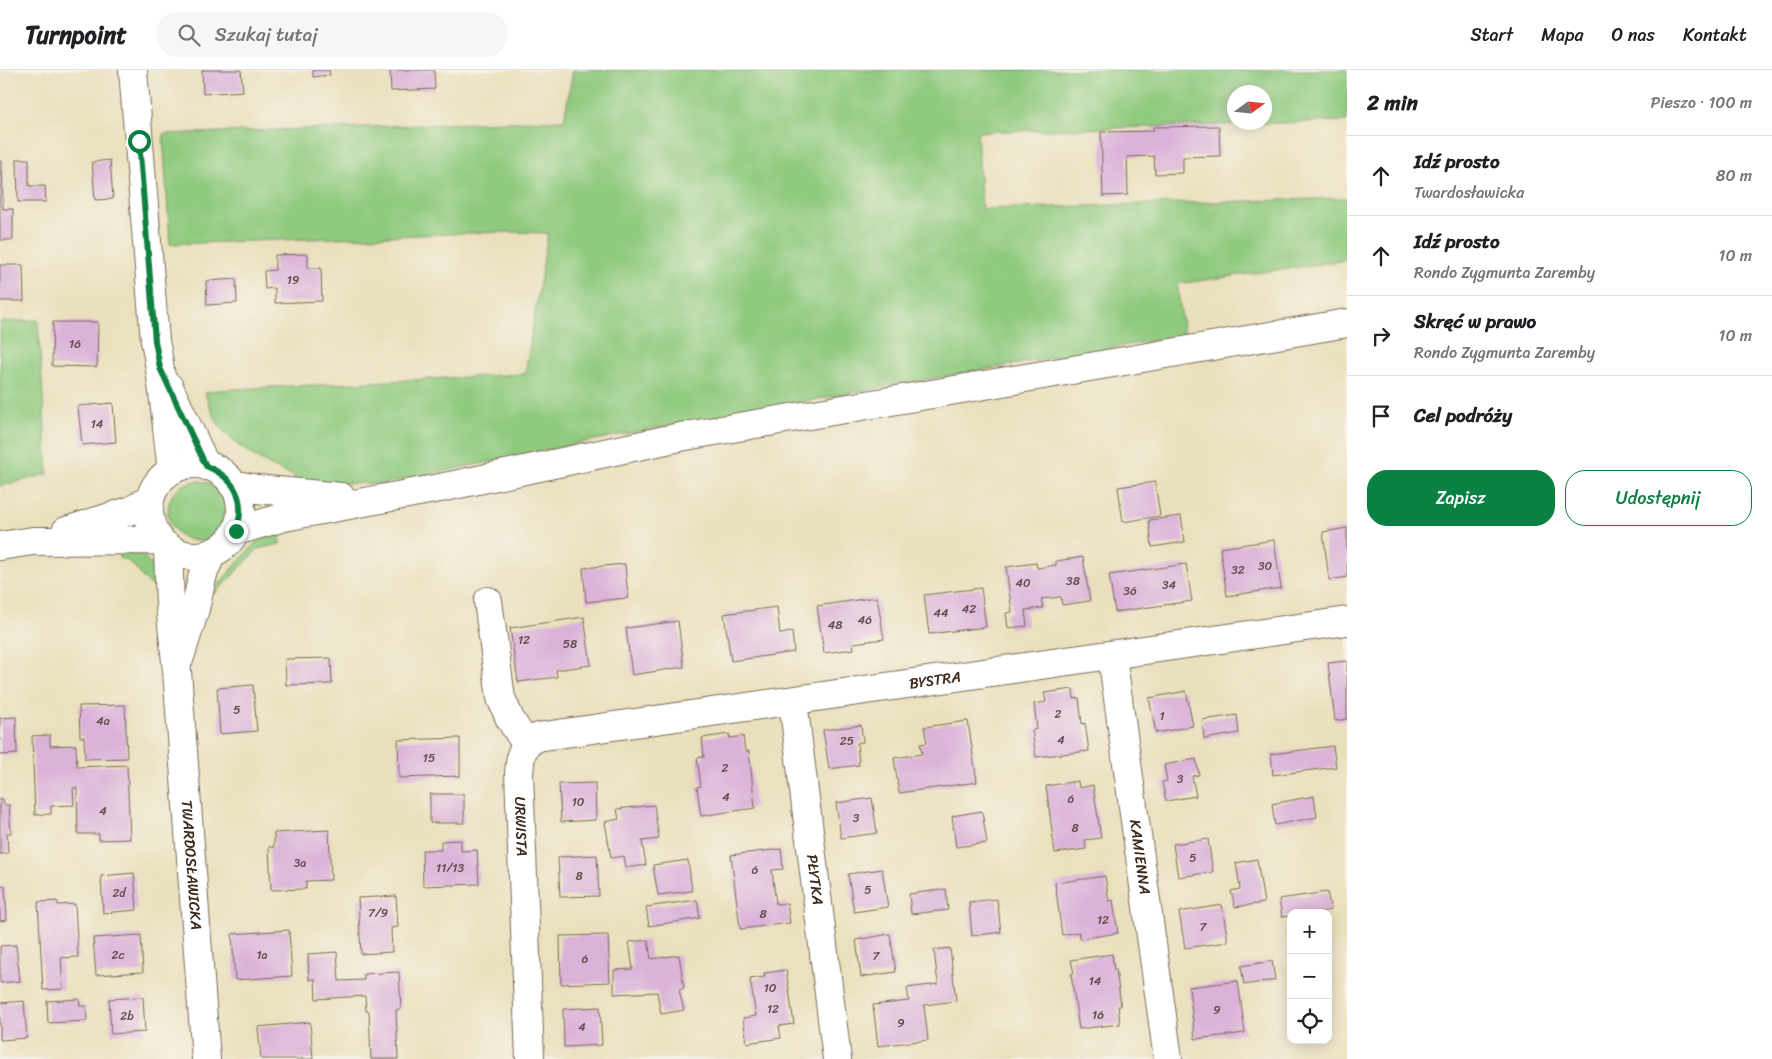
<!DOCTYPE html>
<html lang="pl">
<head>
<meta charset="utf-8">
<style>
	:root { --surface:#fff; --page:#f6f6f6; --text:#202124; --muted:#757577; --line:#e0e0e0; --accent:#0b8043 }
	body { margin:0; font-family:Sriracha,sans-serif; background:var(--page); color:var(--text) }
	.controls { position:absolute; right:15px; bottom:15px; display:grid; overflow:hidden; border-radius:10px; box-shadow:0 2px 12px #0003 }
	.controls button { width:45px; height:45px; display:grid; place-items:center; padding:0; border:0; border-bottom:1px solid var(--line); background:var(--surface); color:var(--text); font:25px sans-serif }
	.compass { position:absolute; left:1227px; top:15px; width:45px; height:45px; border-radius:50%; background:var(--surface); box-shadow:0 2px 12px #0003; rotate:75deg }
	.stop { position:absolute; width:15px; height:15px; margin:-11px; border:4px solid #0b8043; border-radius:50%; background:#fff }
	.stop.end { background:#0b8043; border-color:#fff; box-shadow:0 1px 5px #0008 }
	.list { margin:0; padding:0; list-style:none }
	h2 { display:flex; justify-content:space-between; align-items:center; height:65px; margin:0; padding:0 20px; font-size:21px }
	h2 small { font-size:16px; font-weight:400; color:var(--muted) }
	.list li { display:grid; grid-template-columns:32px 1fr auto; gap:15px; align-items:center; box-sizing:border-box; height:80px; padding:0 20px; border-top:1px solid var(--line) }
	.list b { display:block; font-size:19px; white-space:nowrap }
	.list p { margin:0; font-size:16px; white-space:nowrap; color:var(--muted) }
	.list em { font-size:16px; font-style:normal; color:var(--muted) }
	.actions { display:flex; gap:10px; padding:15px 20px }
	.actions a { flex:1; padding:11px 0; border:1px solid var(--accent); border-radius:20px; text-align:center; font-size:18px; color:var(--accent) }
	.actions .main { background:var(--accent); color:#fff }
	.icon { flex:none; width:28px; height:28px; fill:none; stroke:currentColor; stroke-width:2; stroke-linecap:round; stroke-linejoin:round }
	.map { position:relative; flex:none; width:1347px; height:989px; overflow:hidden }
	header { display:flex; align-items:center; gap:30px; box-sizing:border-box; height:70px; padding:0 25px; background:var(--surface); border-bottom:1px solid var(--line) }
	header strong { font-size:24px }
	nav { display:flex; gap:28px; margin-inline-start:auto; font-size:18px }
	.search { width:350px; height:45px; background:var(--page); display:flex; align-items:center; gap:12px; box-sizing:border-box; padding:0 18px; border-radius:20px; color:var(--muted); font-size:19px }
	main { display:flex }
	aside { flex:1; background:var(--surface) }
	.map>svg:first-child { display:block }
	.green { fill:#8fca7e; stroke:#657a4e; fill-rule:evenodd }
	.building { fill:#dbb3d9 }
	.lines { fill:none; stroke-linecap:round; stroke-linejoin:round }
	.minor-casing { stroke:#786a56; stroke-width:30 }
	.tertiary-casing { stroke:#786a56; stroke-width:30 }
	.minor { stroke:#fff; stroke-width:28 }
	.tertiary { stroke:#fff; stroke-width:28 }
	.route { stroke:#0b8043; stroke-width:6 }
	.labels { text-anchor:middle; stroke-width:4; stroke-linejoin:round; paint-order:stroke }
	.number-label { font-size:12px; fill:#634c4d }
	.street-label { font-size:15px; fill:#3b2a1e; stroke:#f7f3e8 }
</style>
</head>
<body>
<header>
<strong>Turnpoint</strong>
<div class="search"><svg class="icon" aria-label="search" viewBox="0 0 24 24"><circle cx="10" cy="10" r="6"/><path d="M15 15l6 6"/></svg>Szukaj tutaj</div>
<nav><a>Start</a><a>Mapa</a><a>O nas</a><a>Kontakt</a></nav>
</header>
<main>
<div class="map">
<svg width="1347" height="989" viewBox="0 0 1347 989">
	<rect width="100%" height="100%" fill="#f7f3e8"/>
	<filter id="ink" filterUnits="userSpaceOnUse"><feTurbulence type="fractalNoise" baseFrequency=".02" numOctaves="2"/><feDisplacementMap in="SourceGraphic" scale="10" xChannelSelector="R" yChannelSelector="G"/><feConvolveMatrix kernelMatrix="1 2 1 2 8 2 1 2 1" color-interpolation-filters="sRGB"/></filter>
	<filter id="wash" filterUnits="userSpaceOnUse"><feTurbulence type="fractalNoise" baseFrequency=".0096" numOctaves="4" result="noise"/><feDisplacementMap in="SourceGraphic" scale="20" xChannelSelector="R" yChannelSelector="G"/><feGaussianBlur stdDeviation="1.12" result="paint"/><feColorMatrix in="noise" values="0 0 0 0 0 0 0 0 0 0 0 0 0 0 0 0 0 1.4 0 .05"/><feComposite in="paint" operator="in"/></filter>
	<g filter="url(#wash)">
		<rect width="100%" height="100%" fill="#eae0bd"/>
		<path class="green" d="M573,0H1347V51L977,62L982,139L1347,128V190L1177,214L1184,263L1180,266L924,310L624,364L382,414L295,412L294,406C267,395 233,378 217,352C212,344 209,333 205,323L217,320L525,304L548,163L502,162L170,174L163,64L564,50ZM1234,22H1264V52H1234Z
			M38,250L48,404L0,416V252Z
			M168 441a30 30 0 1 1 60 0a30 30 0 1 1-60 0Z
			M280,461V474L258,479L219,520L214,524H210L256,472Z
			M119,481C146,483 154,491 159,518C140,515 138,490 119,488Z"/>
		<g id="blocks">
			<path class="building" d="M202,0H241L243,21L203,24Z
				M313,0H329L330,5L313,7Z
				M390,0H434L435,19L391,21Z
				M1219,56L1220,86L1183,87V103L1155,104L1154,86L1127,87L1128,125L1103,126L1101,62L1153,61V57Z
				M17,89H29V116H45L46,132H18Z
				M110,90L113,129L95,130L92,92Z
				M0,91H2L3,139H13V170H0Z
				M308,184V198H321L322,231L275,233V218L265,219L264,201L275,200V185Z
				M0,195H23L24,231H0Z
				M236,209L237,233L207,235L206,211Z
				M53,252H98L97,297L52,296Z
				M113,333L116,372L82,375L78,336Z
				M1155,412L1160,446L1123,452L1118,417Z
				M1181,446L1185,472L1152,477L1149,450Z
				M1347,458V507L1329,510L1323,462Z
				M1274,470L1281,518L1227,526L1220,478Z
				M1083,487L1090,531L1062,535L1061,527L1041,529L1043,538L1025,540L1027,556L1008,558L1006,543L1012,542L1006,497L1036,493L1037,498L1056,495V491Z
				M625,494L628,528L586,532L583,498Z
				M1186,494L1192,531L1115,542L1109,505Z
				M981,518L986,557L929,564L924,525Z
				M877,527L884,569L853,573L854,579L824,583L817,536Z
				M777,537L780,564L792,562L794,582L731,591L724,544Z
				M584,547L591,595L556,600L557,607L518,612L510,558Z
				M678,551L684,597L632,605L626,558Z
				M331,588L332,614L286,615L285,589Z
				M1347,591V649L1335,651L1328,593Z
				M253,615L257,661L220,664L217,618Z
				M1073,619L1074,629L1079,628L1082,654L1085,653L1089,681L1036,687L1032,660L1037,659L1034,634L1046,632L1044,623Z
				M1186,621L1193,656L1156,663L1149,628Z
				M125,635L127,688L85,689L84,667H80L79,636Z
				M1237,645L1239,663L1204,669L1202,650Z
				M16,647L17,684L0,685V648Z
				M968,651L977,712L899,723L894,688L922,684L920,674L927,673L924,657Z
				M861,655L863,672L857,673L859,695L829,699L823,660Z
				M729,664L730,668L743,666L745,681H749L755,738L701,746L697,717L701,716L697,688L704,687L702,668Z
				M50,665V676L76,675L77,697L127,695L130,769L99,770V764H78L77,718H73L74,735L51,736V744L35,745L32,666Z
				M460,668V706L399,708L398,670Z
				M1333,676L1336,697L1273,705L1271,684Z
				M1196,689L1199,705L1192,706L1196,726L1166,731L1162,712L1167,711L1164,695Z
				M1078,711L1079,718L1093,715L1101,768L1085,770L1086,779L1055,783L1046,716Z
				M595,713L596,750L561,752L559,714Z
				M430,724H464V753H430Z
				M1314,726L1317,747L1275,755L1272,734Z
				M872,728L877,763L841,768L836,733Z
				M0,729H3L4,735H9L11,763H7L8,783L0,784Z
				M654,735L659,769L642,771L646,795L626,798L624,786L611,788L605,752L619,749L617,739Z
				M982,741L987,773L956,777L952,746Z
				M329,760L331,810L306,811V819L271,820L269,777H274V763Z
				M1208,769L1213,802L1178,807L1173,774Z
				M461,770V781L477,780L479,814L423,816L422,780H441V771Z
				M781,779L783,799L772,800L776,834L787,833L790,853L740,859L731,785Z
				M597,785L599,826L560,827L558,787Z
				M1257,789L1264,833L1235,837L1231,821L1240,819L1236,793Z
				M688,790L692,821L658,825L653,795Z
				M882,799L888,837L854,842L848,804Z
				M134,803L137,840L103,843L101,806Z
				M1105,806L1109,831L1113,830L1118,863L1080,869L1079,862L1062,865L1055,813Z
				M5,816L7,850L0,851V817Z
				M946,819L948,840L911,844L909,824Z
				M1327,822L1331,840L1313,843H1291V846L1282,847L1279,829Z
				M396,826L398,857L391,858L392,882L361,884L358,828Z
				M997,829L1001,862L972,866L969,832Z
				M697,830L700,848L649,856L646,837Z
				M57,831L58,835L75,834L78,887L61,888L63,919L43,920L38,832Z
				M1222,835L1228,872L1185,878L1179,842Z
				M289,860L292,906L235,910L232,864Z
				M890,864L896,902L861,907L856,870Z
				M141,865L143,902L96,905L93,868Z
				M608,865L610,912L561,914L560,866Z
				M648,870L651,889L679,885L684,918L679,920L684,940L661,944L657,922L614,924V900L633,899L629,872Z
				M16,875L20,911L0,913V876Z
				M950,878L956,931L924,935L928,970L878,976L873,935L909,931L907,918L938,914L934,880Z
				M337,882L339,911L364,910V904L399,902L401,939L396,940L398,989H371L369,941H366L365,926L316,929L315,909L309,910L308,884Z
				M1112,884L1114,900L1116,899L1121,936H1118L1120,954L1079,959L1071,904L1074,903L1071,890Z
				M1272,891L1275,910L1244,915L1241,896Z
				M786,900L794,954L779,956L781,968L747,973L743,948L756,946L750,909L765,907L764,903Z
				M1238,911L1245,963L1195,969L1189,917Z
				M143,927L145,962L111,964L109,929Z
				M79,929L80,936H86L87,951L48,953L47,931Z
				M24,931L27,968L0,970V933Z
				M600,937L602,975L564,977L563,939Z
				M310,952L313,989H261L258,957Z"/>
		</g>
	</g>
	<g filter="url(#ink)">
		<use href="#blocks" fill-opacity="0" stroke="#786a56" stroke-width="1"/>
		<g class="lines">
			<defs>
				<g id="minor">
					<path d="M133,0L155,271C164,313 166,357 172,400"/>
					<path d="M169,317L206,396"/>
					<path id="s1" d="M168,477L170,536L177,601L206,989"/>
					<path id="s2" d="M488,531L501,628L510,649L526,674L521,685L519,703L530,989"/>
					<path id="s3" d="M1112,585L1168,989"/>
					<path d="M180,587L195,539L203,504L212,483"/>
					<path id="s4" d="M793,631L837,989"/>
					<path id="s5" d="M526,674L538,667L551,665L1347,551"/>
				</g>
				<path id="tertiary" d="M149 440a46 46 0 1 1 92 0a46 46 0 1 1-92 0Z
					M232,414L257,419L341,427
					M66,461L132,440L150,429
					M236,461L284,447L440,418L680,367L1347,253
					M0,476L33,471L160,470"/>
			</defs>
			<use href="#minor" class="minor-casing"/>
			<use href="#tertiary" class="tertiary-casing"/>
			<use href="#minor" class="minor"/>
			<use href="#tertiary" class="tertiary"/>
		</g>
	</g>
	<g class="lines" filter="url(#ink)">
		<path class="route" d="M139,71L155,271L160,298L206,396C235,408 247,430 236,461"/>
	</g>
	<g class="labels">
		<g class="number-label">
			<text x="293" y="214">19</text>
			<text x="75" y="278">16</text>
			<text x="97" y="358">14</text>
			<text x="1265" y="500">30</text>
			<text x="1238" y="504">32</text>
			<text x="1073" y="515">38</text>
			<text x="1023" y="517">40</text>
			<text x="1169" y="519">34</text>
			<text x="1130" y="525">36</text>
			<text x="969" y="543">42</text>
			<text x="941" y="547">44</text>
			<text x="865" y="554">46</text>
			<text x="835" y="559">48</text>
			<text x="524" y="574">12</text>
			<text x="570" y="578">58</text>
			<text x="237" y="644">5</text>
			<text x="1058" y="648">2</text>
			<text x="1162" y="650">1</text>
			<text x="103" y="655">4a</text>
			<text x="1061" y="674">4</text>
			<text x="847" y="675">25</text>
			<text x="429" y="692">15</text>
			<text x="725" y="702">2</text>
			<text x="1180" y="713">3</text>
			<text x="726" y="731">4</text>
			<text x="1071" y="733">6</text>
			<text x="578" y="736">10</text>
			<text x="103" y="745">4</text>
			<text x="856" y="752">3</text>
			<text x="1075" y="762">8</text>
			<text x="1193" y="792">5</text>
			<text x="300" y="797">3a</text>
			<text x="450" y="802">11/13</text>
			<text x="755" y="804">6</text>
			<text x="579" y="810">8</text>
			<text x="868" y="824">5</text>
			<text x="119" y="827">2d</text>
			<text x="378" y="847">7/9</text>
			<text x="763" y="848">8</text>
			<text x="1103" y="854">12</text>
			<text x="1203" y="861">7</text>
			<text x="118" y="889">2c</text>
			<text x="262" y="889">1a</text>
			<text x="876" y="890">7</text>
			<text x="585" y="893">6</text>
			<text x="1095" y="915">14</text>
			<text x="770" y="922">10</text>
			<text x="773" y="943">12</text>
			<text x="1217" y="944">9</text>
			<text x="1098" y="949">16</text>
			<text x="127" y="950">2b</text>
			<text x="901" y="957">9</text>
			<text x="582" y="961">4</text>
		</g>
		<g class="street-label">
			<text dy="5" stroke="none"><textPath href="#s5" startOffset="415">BYSTRA</textPath></text>
			<text dy="5" stroke="none"><textPath href="#s2" startOffset="234">URWISTA</textPath></text>
			<text dy="5" stroke="none"><textPath href="#s3" startOffset="204">KAMIENNA</textPath></text>
			<text dy="5" stroke="none"><textPath href="#s1" startOffset="319">TWARDOSŁAWICKA</textPath></text>
			<text dy="5" stroke="none"><textPath href="#s4" startOffset="180">PŁYTKA</textPath></text>
		</g>
	</g>
</svg>
<div class="controls">
<button>+</button>
<button>−</button>
<button><svg class="icon" aria-label="locate" viewBox="0 0 24 24"><circle cx="12" cy="12" r="6"/><path d="M12 2v4M12 18v4M2 12h4M18 12h4"/></svg></button>
</div>
<svg class="compass" viewBox="-18 -18 36 36"><path d="M0-13l5 13h-10z" fill="#e53935"/><path d="M0 13l5-13h-10z" fill="#757577"/></svg>
<div class="stop" style="left:139px;top:71px"></div>
<div class="stop end" style="left:236px;top:461px"></div>
</div>
<aside>
<h2>2 min<small>Pieszo · 100 m</small></h2>
<ul class="list">
<li><svg class="icon" aria-label="ahead" viewBox="0 0 24 24"><path d="M12 20V5M6 11l6-6 6 6"/></svg><div><b>Idź prosto</b><p>Twardosławicka</p></div><em>80 m</em></li>
<li><svg class="icon" aria-label="ahead" viewBox="0 0 24 24"><path d="M12 20V5M6 11l6-6 6 6"/></svg><div><b>Idź prosto</b><p>Rondo Zygmunta Zaremby</p></div><em>10 m</em></li>
<li><svg class="icon" aria-label="right" viewBox="0 0 24 24"><path d="M7 20v-9h11M14 6l5 5-5 5"/></svg><div><b>Skręć w prawo</b><p>Rondo Zygmunta Zaremby</p></div><em>10 m</em></li>
<li><svg class="icon" aria-label="arrive" viewBox="0 0 24 24"><path d="M6 21V4h12l-3 4 3 4H6"/></svg><div><b>Cel podróży</b></div></li>
</ul>
<div class="actions"><a class="main">Zapisz</a><a>Udostępnij</a></div>
</aside>
</main>
</body>
</html>
